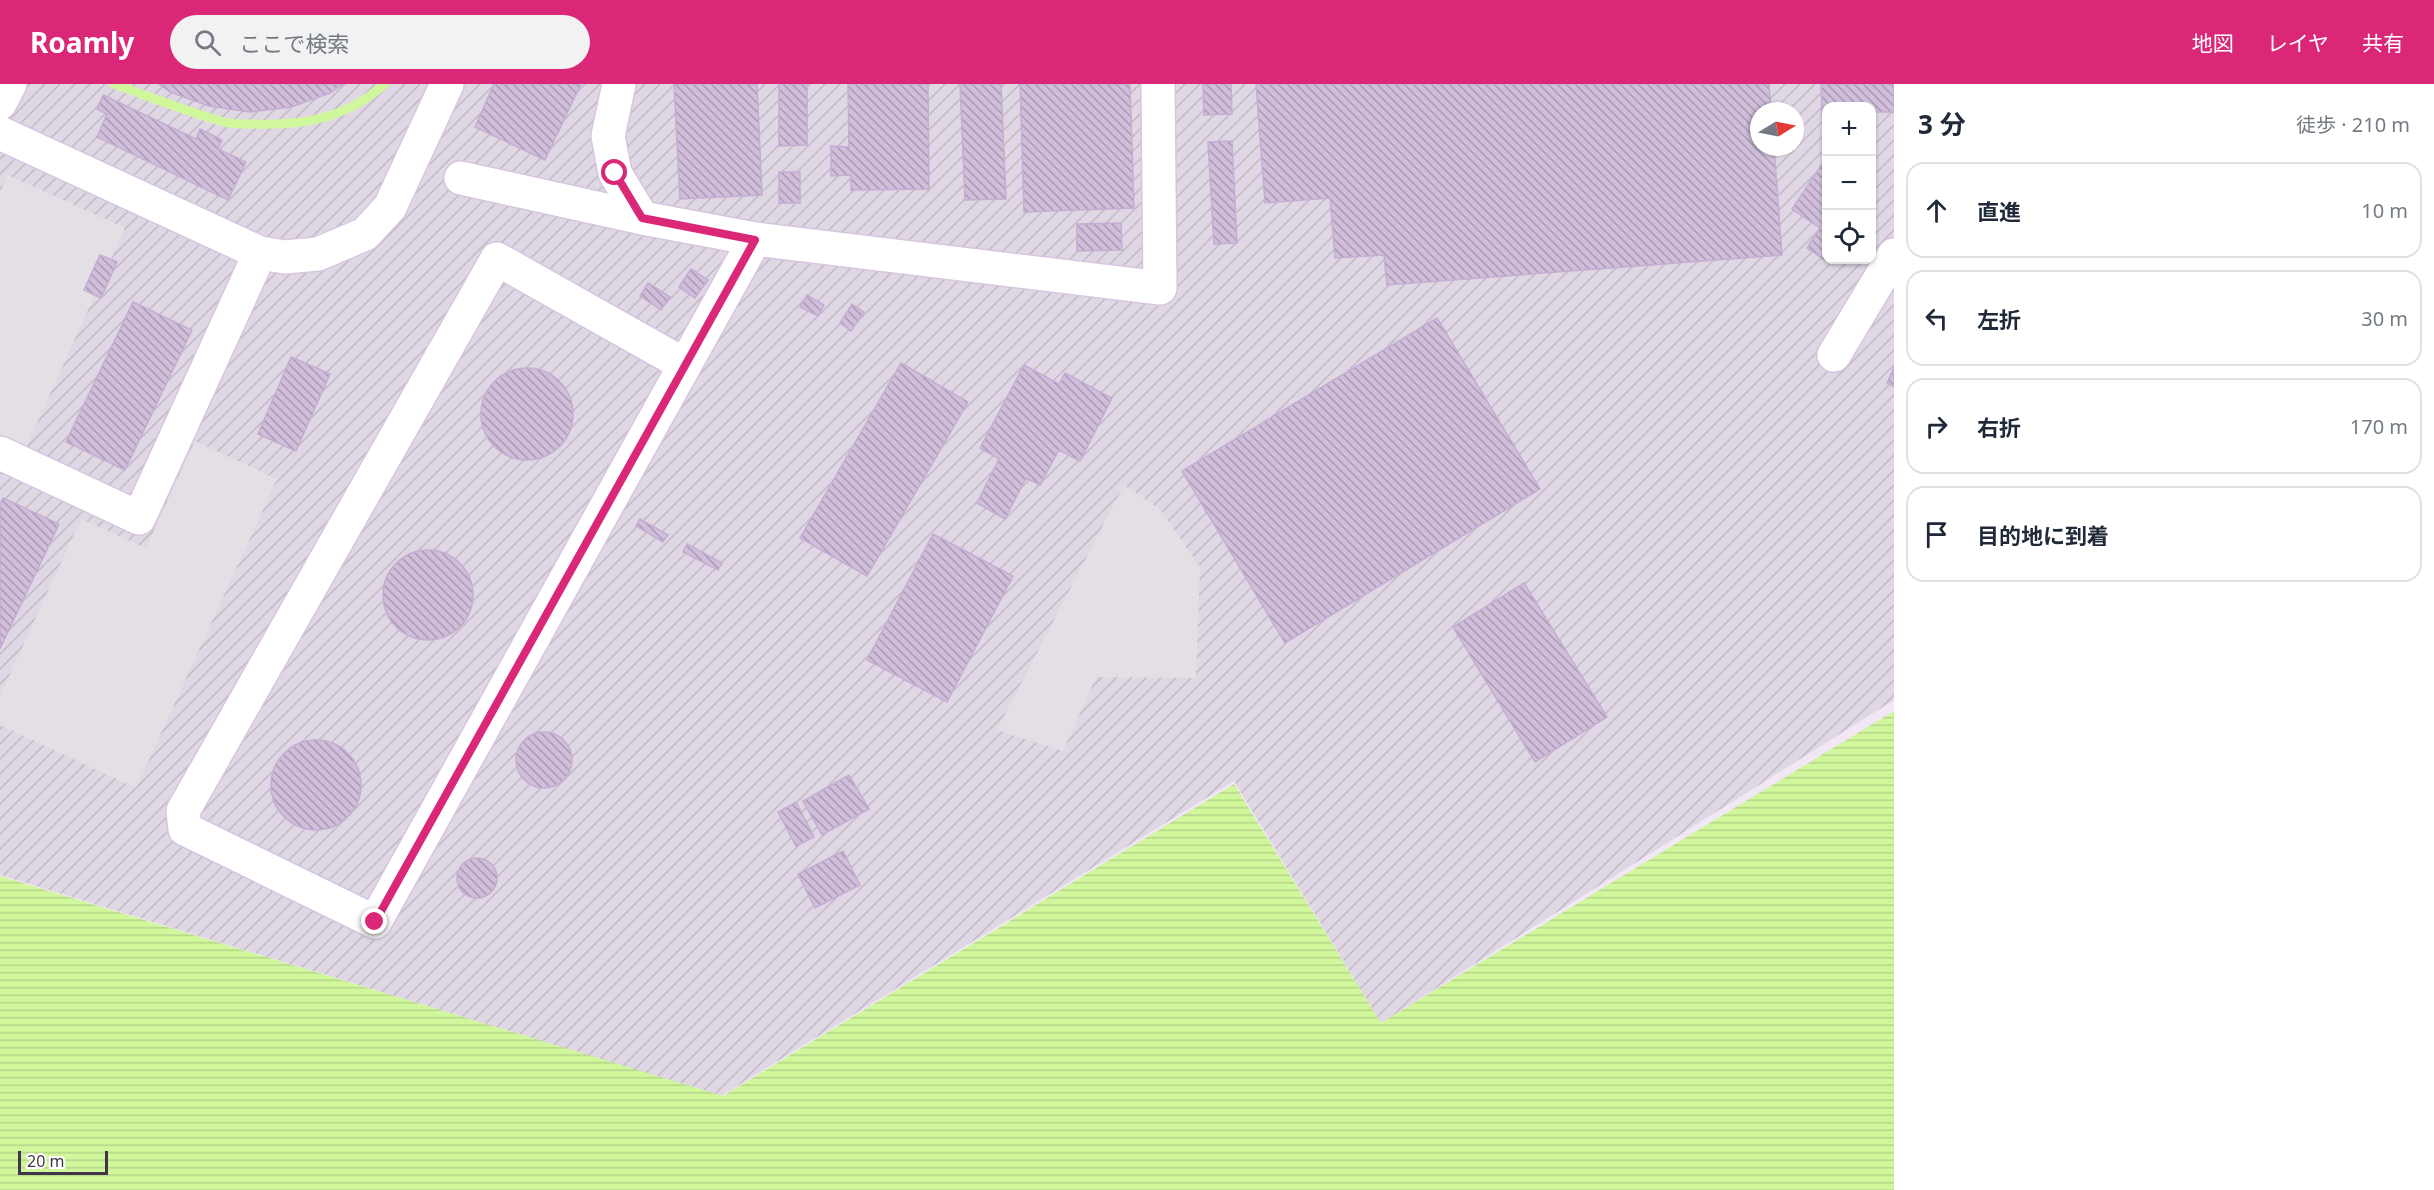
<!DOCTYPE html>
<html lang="ja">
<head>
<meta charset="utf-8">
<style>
	:root { --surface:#fff; --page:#f2f2f3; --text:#1f2937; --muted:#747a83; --line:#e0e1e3; --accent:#db2777 }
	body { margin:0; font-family:"Noto Sans","Noto Sans JP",sans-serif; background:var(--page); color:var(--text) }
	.controls { position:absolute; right:18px; top:18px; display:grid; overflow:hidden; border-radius:12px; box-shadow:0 2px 4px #0004 }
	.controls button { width:54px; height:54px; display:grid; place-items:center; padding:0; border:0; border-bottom:2px solid var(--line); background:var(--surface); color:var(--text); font:30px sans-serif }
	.compass { position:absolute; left:1750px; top:18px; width:54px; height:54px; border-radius:50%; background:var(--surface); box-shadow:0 2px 4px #0004; rotate:80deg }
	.scale { position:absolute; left:18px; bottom:15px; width:90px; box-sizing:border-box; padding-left:6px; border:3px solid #413548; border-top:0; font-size:16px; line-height:21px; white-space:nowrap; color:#413548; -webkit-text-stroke:4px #fff; paint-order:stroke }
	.stop { position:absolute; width:18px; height:18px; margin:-14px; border:4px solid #db2777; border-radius:50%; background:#fff }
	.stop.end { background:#db2777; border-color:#fff; box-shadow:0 2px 6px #0008 }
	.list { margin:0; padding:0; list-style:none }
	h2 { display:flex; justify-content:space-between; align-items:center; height:78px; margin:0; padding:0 24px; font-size:26px }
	h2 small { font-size:20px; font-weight:400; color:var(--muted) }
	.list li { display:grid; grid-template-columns:39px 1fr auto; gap:18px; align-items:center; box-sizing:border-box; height:96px; margin:0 12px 12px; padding:0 12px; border:2px solid var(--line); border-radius:18px }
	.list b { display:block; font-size:22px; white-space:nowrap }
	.list em { font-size:20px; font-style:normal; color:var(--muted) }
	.icon { flex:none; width:33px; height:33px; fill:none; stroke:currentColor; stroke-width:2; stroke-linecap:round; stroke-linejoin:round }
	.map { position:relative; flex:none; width:1894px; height:1106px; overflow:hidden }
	header { display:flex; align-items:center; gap:36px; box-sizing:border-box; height:84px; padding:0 30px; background:var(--accent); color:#fff }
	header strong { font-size:28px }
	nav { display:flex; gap:33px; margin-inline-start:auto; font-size:21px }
	.search { width:420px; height:54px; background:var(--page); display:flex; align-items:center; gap:15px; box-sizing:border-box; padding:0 21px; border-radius:33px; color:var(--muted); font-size:22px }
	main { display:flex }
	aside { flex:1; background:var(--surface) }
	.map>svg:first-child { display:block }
	.industrial { fill:url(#industrial-furrows); fill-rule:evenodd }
	.parking { fill:#e3dfe5 }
	.water { fill:url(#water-rules) }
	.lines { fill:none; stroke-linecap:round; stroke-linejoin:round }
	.stream { stroke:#d1f79d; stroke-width:9 }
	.building { fill:url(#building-back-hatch); stroke:#c5add3; stroke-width:1.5 }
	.minor-casing { stroke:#d7c5df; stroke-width:36 }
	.minor { stroke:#fff; stroke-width:33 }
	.route { stroke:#db2777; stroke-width:8 }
</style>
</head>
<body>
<header>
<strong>Roamly</strong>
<div class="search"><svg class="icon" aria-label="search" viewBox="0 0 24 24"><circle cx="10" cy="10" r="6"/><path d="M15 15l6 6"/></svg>ここで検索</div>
<nav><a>地図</a><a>レイヤ</a><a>共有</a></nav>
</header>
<main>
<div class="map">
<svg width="1894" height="1106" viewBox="0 0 1894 1106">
	<defs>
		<pattern id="industrial-furrows" width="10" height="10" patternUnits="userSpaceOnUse" patternTransform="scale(1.5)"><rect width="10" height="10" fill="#dfd8e4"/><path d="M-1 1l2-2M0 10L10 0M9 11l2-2" fill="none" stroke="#c1bac5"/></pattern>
		<pattern id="water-rules" width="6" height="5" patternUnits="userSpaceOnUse" patternTransform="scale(1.5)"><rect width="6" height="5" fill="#d1f79d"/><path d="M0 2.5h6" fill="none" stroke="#b5d489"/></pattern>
		<pattern id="building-back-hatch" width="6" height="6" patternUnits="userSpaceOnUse" patternTransform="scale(1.5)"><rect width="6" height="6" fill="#d0bedb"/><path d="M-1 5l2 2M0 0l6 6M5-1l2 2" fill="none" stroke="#aa9bb4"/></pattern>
	</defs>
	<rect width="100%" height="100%" fill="#f1e7f5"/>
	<path class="industrial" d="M0,0H1894V616L1381,939L1234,697L721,1012L0,791ZM1826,22H1872V176H1826ZM1759,27H1795V63H1759Z"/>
	<path class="parking" d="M8,91L125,144L24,368L0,357V108Z
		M195,357L277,395L136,704L0,641V612L81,435L146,464Z
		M1124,401L1160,425L1200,483L1196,594L1096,593L1063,667L997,646Z"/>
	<path class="water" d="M1894,627V1106H0V792L723,1012L1234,700L1381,939Z"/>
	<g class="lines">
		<path class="stream" d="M114,0C151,13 187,28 224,38C234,41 246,40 256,40C305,42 348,33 385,0"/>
	</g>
	<path class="building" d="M159,0H343L330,9L291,23L250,28L209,22L170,8Z
		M494,0H581L545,76L475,43Z
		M674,0H757L762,111L680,115Z
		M779,0H807V61L779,62Z
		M848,0H928L929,105L851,106V91L831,92V62L849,63Z
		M960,0H1001L1006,115L965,116Z
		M1020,0H1130L1134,124L1024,128Z
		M1203,0H1231L1232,30L1204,31Z
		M1256,0H1769L1771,27H1759V63H1774L1782,171L1387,201L1384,171L1335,174L1330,114L1265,119Z
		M1821,0H1894V28H1872V22H1826V30H1822Z
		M103,11L196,55L200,45L222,56L218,65L246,78L228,116L97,53L107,30L97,25Z
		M1232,57L1237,159L1214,160L1208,58Z
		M1826,74V173L1825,176L1807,164L1820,144L1792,125Z
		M779,88H800V119H779Z
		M1121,139L1122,166L1077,167V140Z
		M100,171L117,178L101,214L84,206Z
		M691,185L708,196L695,214L679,203Z
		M648,199L670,213L661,226L640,212Z
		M807,211L824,221L818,232L800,223Z
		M133,218L192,246L125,386L66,358Z
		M852,220L864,228L851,247L840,239Z
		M1437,234L1540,405L1285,559L1182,387Z
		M291,273L330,290L296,367L258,350Z
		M901,279L968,318L867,492L800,454Z
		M1024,281L1059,300L1065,289L1112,314L1080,377L1059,366L1040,401L1026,394L1005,435L977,419L999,375L980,364Z
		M1894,283V303L1887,299Z
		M481 330a46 46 0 1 1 92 0a46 46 0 1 1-92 0Z
		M3,414L59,440L0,565V420Z
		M640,435L668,451L663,458L636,442Z
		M933,450L1013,492L947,618L867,576Z
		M687,460L722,479L718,486L683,468Z
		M383 511a45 45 0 1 1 90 0a45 45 0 1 1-90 0Z
		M1524,499L1607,633L1535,678L1453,543Z
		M516 676a28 28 0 1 1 56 0a28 28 0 1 1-56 0Z
		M271 701a45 45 0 1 1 90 0a45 45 0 1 1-90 0Z
		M849,691L869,725L822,751L803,717Z
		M796,718L814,753L796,762L778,728Z
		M843,767L860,801L815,824L798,790Z
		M457 794a20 20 0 1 1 40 0a20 20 0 1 1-40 0Z"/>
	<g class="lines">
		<defs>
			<path id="minor" d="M619,0L608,52L615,89L642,134
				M0,19L10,0
				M0,49L260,169L285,173L318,170L365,150L390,123L447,0
				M461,94L642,134L755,155
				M1834,271L1894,171
				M685,281L497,175L183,727L185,745L375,838L755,155L1160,204L1158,0
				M0,369L139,434L260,169"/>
		</defs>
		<use href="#minor" class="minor-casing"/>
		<use href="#minor" class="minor"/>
	</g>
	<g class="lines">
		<path class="route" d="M375,838L755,156L642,134L615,89"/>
	</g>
</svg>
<div class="controls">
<button>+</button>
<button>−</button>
<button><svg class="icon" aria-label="locate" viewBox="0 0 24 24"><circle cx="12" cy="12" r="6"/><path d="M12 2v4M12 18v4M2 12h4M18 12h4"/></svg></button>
</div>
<svg class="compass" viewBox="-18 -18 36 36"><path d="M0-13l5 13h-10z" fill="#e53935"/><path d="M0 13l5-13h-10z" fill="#747a83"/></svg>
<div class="scale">20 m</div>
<div class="stop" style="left:615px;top:89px"></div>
<div class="stop end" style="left:375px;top:838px"></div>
</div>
<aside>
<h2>3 分<small>徒歩 · 210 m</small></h2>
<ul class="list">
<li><svg class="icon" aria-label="ahead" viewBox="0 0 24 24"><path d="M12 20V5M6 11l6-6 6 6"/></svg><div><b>直進</b></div><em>10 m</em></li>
<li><svg class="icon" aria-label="left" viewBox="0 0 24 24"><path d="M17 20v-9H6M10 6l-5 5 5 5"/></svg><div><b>左折</b></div><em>30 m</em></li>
<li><svg class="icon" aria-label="right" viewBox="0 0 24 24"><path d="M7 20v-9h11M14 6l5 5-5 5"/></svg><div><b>右折</b></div><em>170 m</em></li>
<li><svg class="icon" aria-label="arrive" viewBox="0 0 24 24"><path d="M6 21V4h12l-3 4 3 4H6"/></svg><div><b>目的地に到着</b></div></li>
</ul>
</aside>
</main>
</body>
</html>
